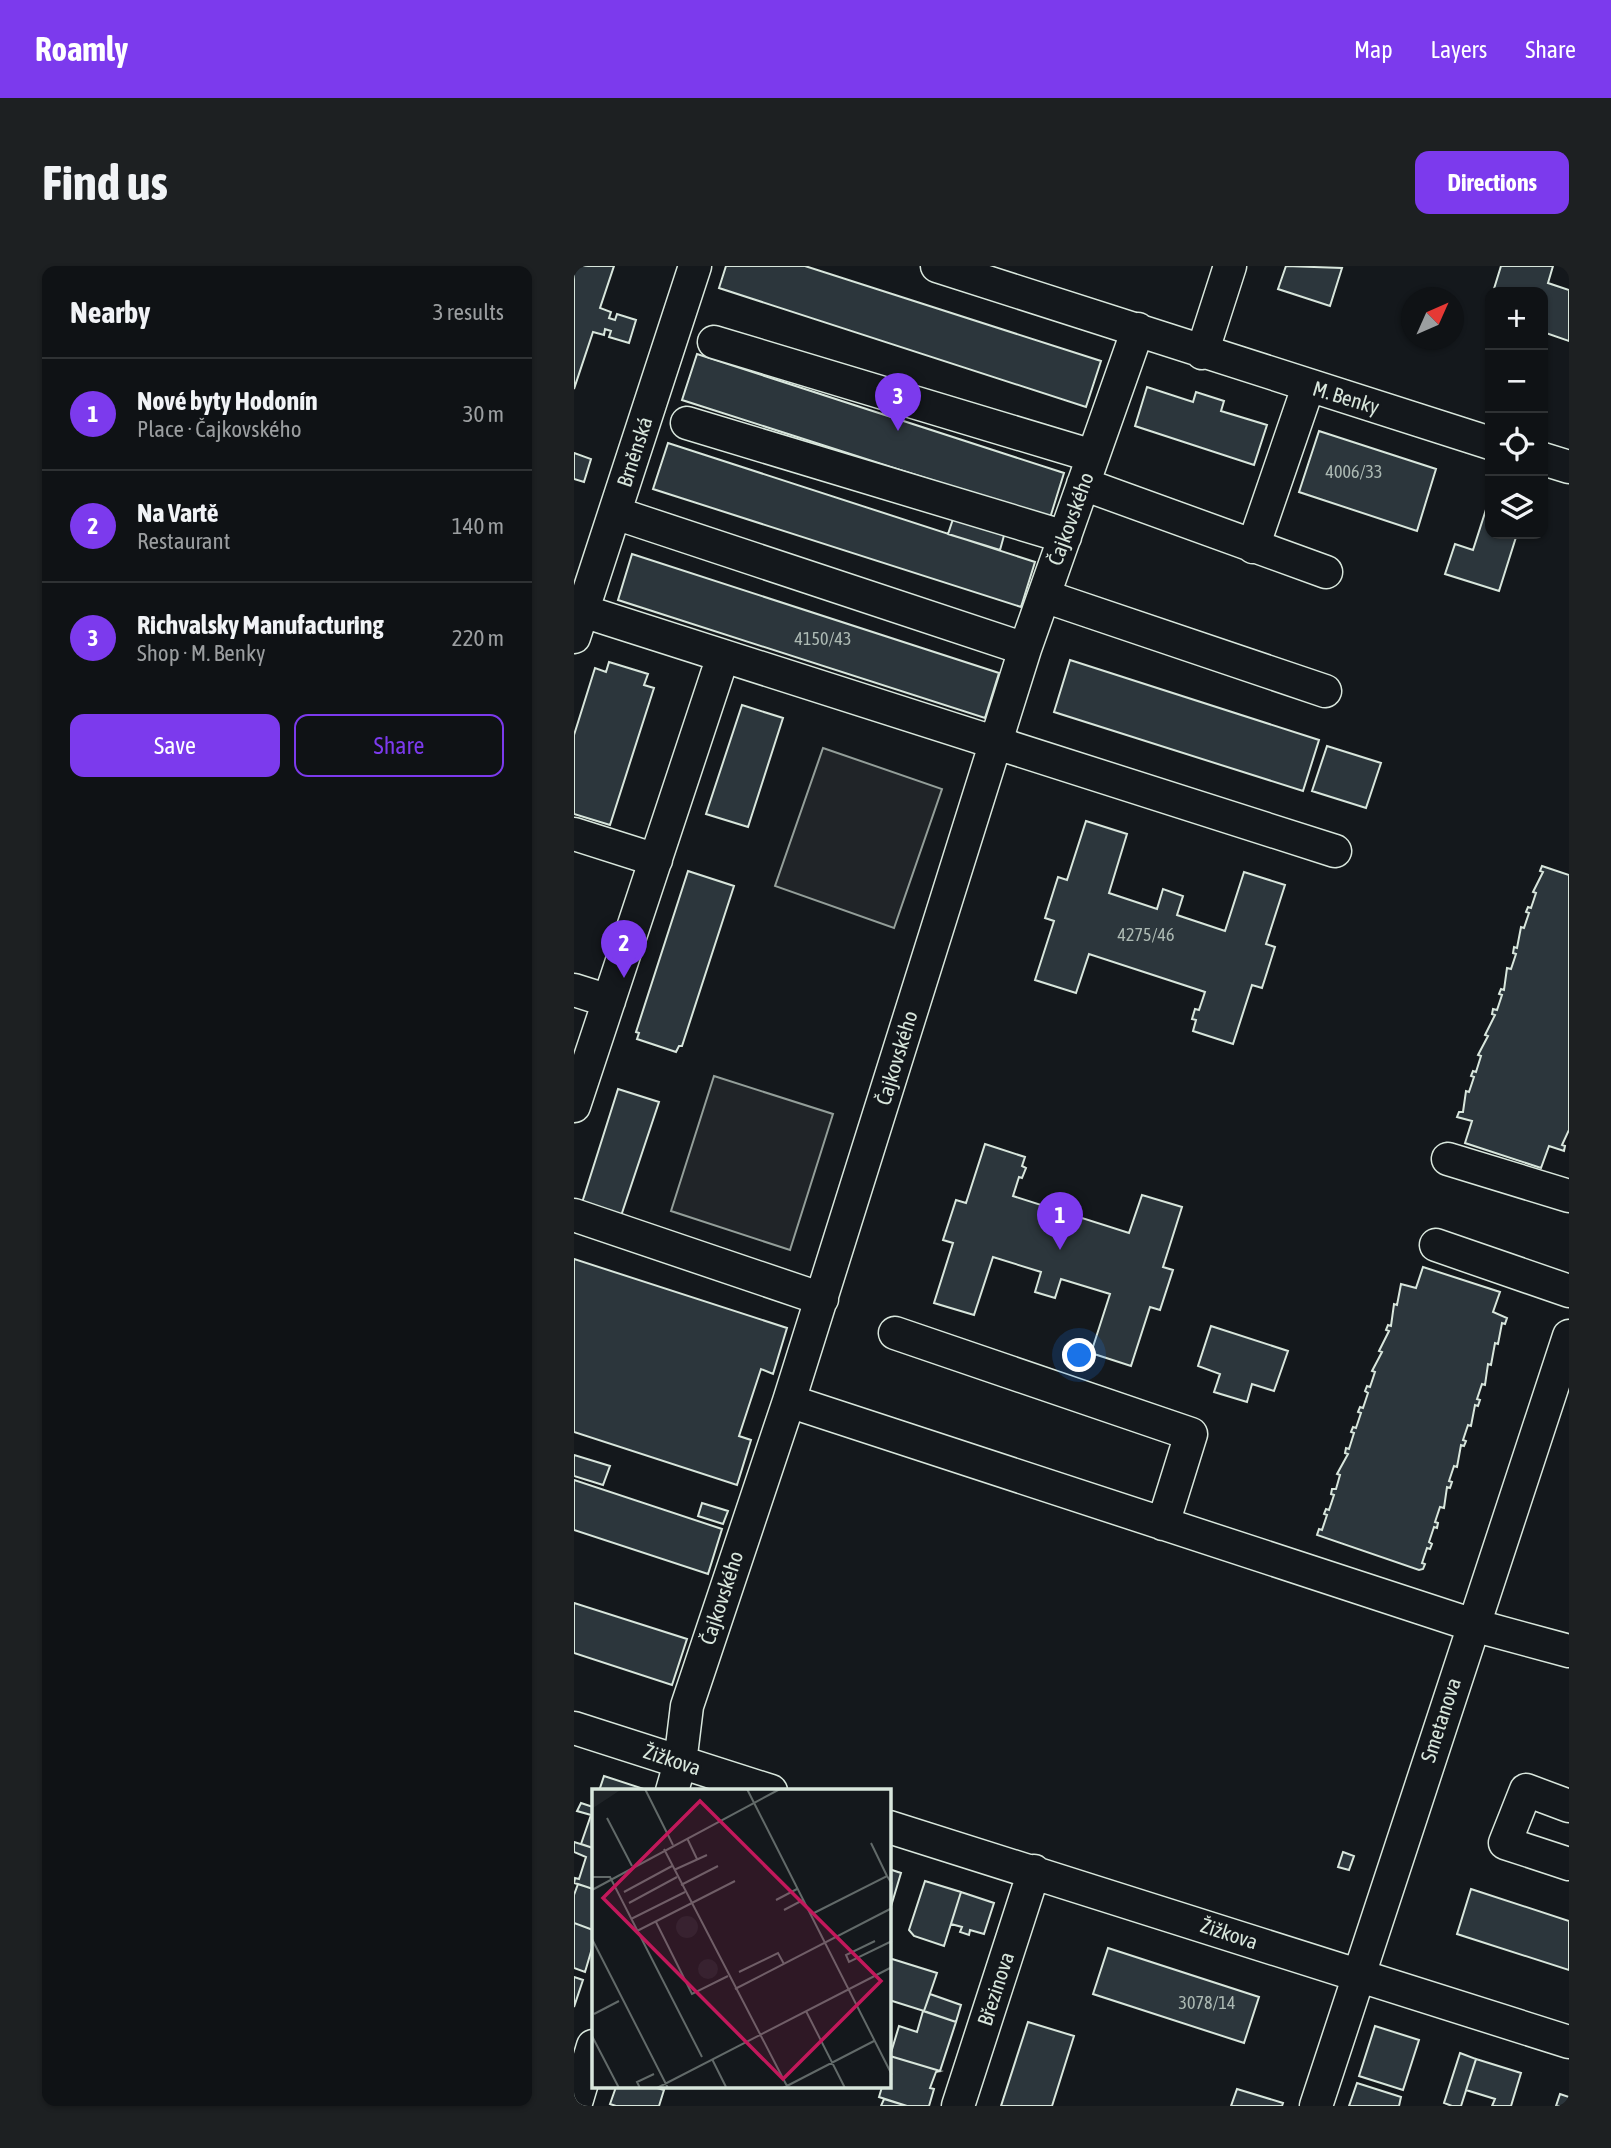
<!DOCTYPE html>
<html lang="en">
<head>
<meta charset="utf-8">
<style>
	:root { --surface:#0f1215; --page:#1d2022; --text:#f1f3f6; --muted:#9b9ea0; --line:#2f3234; --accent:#7c3aed }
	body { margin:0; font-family:"Asap Condensed",sans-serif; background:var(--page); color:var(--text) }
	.controls { position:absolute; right:21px; top:21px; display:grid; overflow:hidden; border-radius:14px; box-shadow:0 2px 5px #0004 }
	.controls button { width:63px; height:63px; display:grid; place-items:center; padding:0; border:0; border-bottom:2px solid var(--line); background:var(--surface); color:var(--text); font:35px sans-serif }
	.compass { position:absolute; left:827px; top:21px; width:63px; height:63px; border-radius:50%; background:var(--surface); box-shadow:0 2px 5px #0004; rotate:45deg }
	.you { position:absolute; left:506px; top:1090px; width:24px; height:24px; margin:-18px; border:5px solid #fff; border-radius:50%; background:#1a73e8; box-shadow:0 0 0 10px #1a73e833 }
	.badge { display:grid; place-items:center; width:46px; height:46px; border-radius:50%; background:var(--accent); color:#fff; font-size:23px; font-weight:700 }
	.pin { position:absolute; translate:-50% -58px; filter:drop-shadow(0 2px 4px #0008) }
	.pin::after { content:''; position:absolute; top:37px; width:24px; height:21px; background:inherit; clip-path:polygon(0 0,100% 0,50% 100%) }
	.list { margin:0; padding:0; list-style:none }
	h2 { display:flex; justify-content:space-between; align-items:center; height:91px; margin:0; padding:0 28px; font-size:30px }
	h2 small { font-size:23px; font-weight:400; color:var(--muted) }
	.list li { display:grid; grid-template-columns:46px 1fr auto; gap:21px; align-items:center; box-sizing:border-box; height:112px; padding:0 28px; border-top:2px solid var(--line) }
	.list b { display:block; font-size:26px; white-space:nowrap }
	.list p { margin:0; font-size:23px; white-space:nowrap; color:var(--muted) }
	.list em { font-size:23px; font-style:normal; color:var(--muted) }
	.actions { display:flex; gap:14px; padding:21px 28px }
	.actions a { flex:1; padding:16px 0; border:2px solid var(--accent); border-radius:14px; text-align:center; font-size:24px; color:var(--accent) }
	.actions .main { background:var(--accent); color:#fff }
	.icon { flex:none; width:38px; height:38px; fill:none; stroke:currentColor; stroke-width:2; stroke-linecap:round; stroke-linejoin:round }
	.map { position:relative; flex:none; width:995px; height:1840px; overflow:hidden; border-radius:14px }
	header { display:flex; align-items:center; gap:42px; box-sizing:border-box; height:98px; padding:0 35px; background:var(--accent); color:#fff }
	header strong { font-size:33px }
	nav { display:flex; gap:38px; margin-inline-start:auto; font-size:24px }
	.intro { display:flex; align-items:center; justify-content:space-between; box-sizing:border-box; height:168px; padding:0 42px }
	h1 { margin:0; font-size:49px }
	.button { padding:18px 32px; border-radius:14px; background:var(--accent); color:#fff; font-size:24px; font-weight:700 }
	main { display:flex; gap:42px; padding:0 42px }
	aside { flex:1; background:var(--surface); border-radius:14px; box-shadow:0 2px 5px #0004 }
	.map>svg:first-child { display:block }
	.garden { fill:#202428; stroke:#939e99; stroke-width:2 }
	.building { fill:#2c363c; stroke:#d8e6dc; stroke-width:2 }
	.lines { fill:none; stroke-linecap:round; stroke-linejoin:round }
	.minor-casing { stroke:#d8e6dc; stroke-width:35 }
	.minor { stroke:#14181c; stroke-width:32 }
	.labels { text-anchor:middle; stroke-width:5; stroke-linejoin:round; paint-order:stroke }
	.number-label { font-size:18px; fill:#adbab4 }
	.street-label { font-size:21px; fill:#d8e6dc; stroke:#14181c }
	.inset-road { fill:none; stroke:#626a69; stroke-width:2 }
	.view { fill:#c2185b; fill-opacity:0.15; stroke:#c2185b; stroke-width:3.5 }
	.inset-edge { fill:none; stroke:#d8e6dc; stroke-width:3.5 }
</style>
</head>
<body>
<header>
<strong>Roamly</strong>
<nav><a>Map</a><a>Layers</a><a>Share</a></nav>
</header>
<div class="intro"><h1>Find us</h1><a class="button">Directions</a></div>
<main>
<aside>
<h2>Nearby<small>3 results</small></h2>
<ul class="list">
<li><span class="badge">1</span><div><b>Nové byty Hodonín</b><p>Place · Čajkovského</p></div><em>30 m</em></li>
<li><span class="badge">2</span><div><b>Na Vartě</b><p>Restaurant</p></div><em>140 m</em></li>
<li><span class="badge">3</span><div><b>Richvalsky Manufacturing</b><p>Shop · M. Benky</p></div><em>220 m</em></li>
</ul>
<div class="actions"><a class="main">Save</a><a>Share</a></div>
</aside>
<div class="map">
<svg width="995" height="1840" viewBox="0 0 995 1840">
	<rect width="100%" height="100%" fill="#14181c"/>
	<path class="garden" d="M249,482L368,523L320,662L201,620Z
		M140,810L259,848L216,984L97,945Z"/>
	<path class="building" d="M0,0H40L26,42L37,46L35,52L41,54L43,48L62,54L55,77L35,71L37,65L31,63L30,69L19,66L0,123Z
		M152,0H231L527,95L512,141L145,22Z
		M712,0L768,2L756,40L704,23Z
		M927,0H979L974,17L995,24V75L969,66V26H919Z
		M123,88L490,207L476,252L108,134Z
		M573,121L619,136L622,126L650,135L647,145L693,159L680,199L561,160Z
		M745,165L862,203L843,265L725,226Z
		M94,177L461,296L447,341L79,223Z
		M0,187L17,193L10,216L0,213Z
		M916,231V268H943L925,325L871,308L881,278L899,284Z
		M380,250L431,266L426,284L374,268Z
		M58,288L425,407L411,452L44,334Z
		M496,394L745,474L729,525L480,446Z
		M35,396L74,408L70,419L80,422L36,559L0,548V469L21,402L32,406Z
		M168,439L209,452L174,561L132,548Z
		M753,480L807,497L792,542L738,525Z
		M512,555L553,568L535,627L583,643L589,623L609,630L603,649L651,665L670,606L711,619L692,678L701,681L688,722L678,719L659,778L619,765L622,754L618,753L621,743L625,744L631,726L515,688L502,727L461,714L480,655L471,652L484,611L493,614Z
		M968,600L995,609V864L988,879L991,880L990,885L975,880L967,902L891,877L898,855L883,851L885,846H889L892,825L895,826L900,811L897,810L899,805L902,806L907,790L904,789L914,770L911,769L921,749L918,748L919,743L923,744L928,729L925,728L927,723L930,724L933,702L937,703L942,688L939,687L940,681L943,682L947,661L950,662L955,647L952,646L954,641L957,642L962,627L959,626L969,606L966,605Z
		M114,605L160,620L108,780H105L102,786L63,773L65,767L62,766Z
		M44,823L85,836L45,956L6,943Z
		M411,878L451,891L448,900L452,902L448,912L445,911L439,930L555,967L568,929L608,941L589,1001L599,1004L586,1044L576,1041L557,1100L517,1087L536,1028L487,1013L481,1032L461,1026L467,1006L419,991L400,1049L360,1037L379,977L369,974L382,934L392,937Z
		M0,993L213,1062L199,1108L187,1103L165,1170L177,1174L163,1219L0,1166Z
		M849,1001L926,1026L919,1046L933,1052L931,1058L928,1057L924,1078L921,1077L917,1099L914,1098L911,1119L908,1118L903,1133L906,1134L904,1140L901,1139L897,1160L894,1159L889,1174L892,1175L890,1180L887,1179L883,1201L880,1200L875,1215L878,1216L876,1222L873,1221L870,1242L866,1241L861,1256L864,1257L863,1262L860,1261L855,1276L858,1278L856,1283L853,1282L848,1297L851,1298L849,1303L845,1304L743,1269L745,1263L748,1264L753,1249L750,1248L752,1243L755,1244L760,1229L757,1228L758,1223H762L766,1209L763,1208L774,1188L771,1187L772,1182L775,1183L780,1167L777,1166L779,1161L782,1162L787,1147L784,1146L786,1141L789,1142L794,1127L791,1125L793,1120L796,1121L801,1106L798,1105L808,1086L805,1085L815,1065L812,1064L814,1059L817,1060L820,1038L823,1039L827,1018L842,1022Z
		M637,1060L714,1085L700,1125L678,1118L673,1136L640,1126L646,1108L624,1100Z
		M0,1189L36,1200L29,1219L0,1210Z
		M0,1214L148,1263L134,1308L0,1264Z
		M128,1237L154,1245L149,1258L124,1250Z
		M0,1337L113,1373L98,1419L0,1387Z
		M30,1510L70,1523L69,1525H25Z
		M7,1537L19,1541V1582L7,1578L17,1549L3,1545Z
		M0,1576L19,1582V1623L0,1617L1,1612L5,1613L12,1591L0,1586Z
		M769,1586L780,1590L775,1604L764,1601Z
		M315,1603L327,1607L315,1647Z
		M351,1615L387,1626L370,1680L340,1670L335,1664Z
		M4,1618L19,1623V1664L0,1657V1629Z
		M897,1623L995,1655V1704L883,1668Z
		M387,1626L420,1637L410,1668L396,1664L395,1669L386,1666L388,1661L377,1658Z
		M0,1657L19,1664V1679L11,1706L0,1702Z
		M534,1682L685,1731L670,1777L519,1728Z
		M315,1692L363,1707L350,1745L315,1734Z
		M0,1711L9,1714L0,1741Z
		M356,1728L387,1739L382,1756L350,1745Z
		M349,1745L382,1756L366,1805L316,1790L325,1760L343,1766Z
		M454,1756L500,1770L478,1840H427Z
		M801,1760L845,1774L829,1824L785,1810Z
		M886,1787L902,1793L887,1840H878L870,1837Z
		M316,1790L366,1805L362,1806L356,1822L360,1823L355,1840H333L305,1831L308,1821H315Z
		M902,1793L947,1807L937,1840H918L921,1833L892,1824Z
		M783,1817L827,1831L825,1840H775Z
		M42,1821H80L90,1824L85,1840H42L36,1838Z
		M663,1823L709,1837L708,1840H657Z
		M986,1828L995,1831V1840H982Z
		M310,1833L333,1840H307Z"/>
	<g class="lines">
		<defs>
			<path id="minor" d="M363,0L916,177
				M140,76L519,190
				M628,87L656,0
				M113,157L491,271
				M969,193L995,201
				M509,218L752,306
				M41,247L451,383
				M679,281L734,121
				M470,330L751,425
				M9,345L761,585
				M0,371L121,0
				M0,568L82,594
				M0,724L35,735
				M0,840L149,390
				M874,893L995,930
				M0,949L248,1033
				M862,979L995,1025
				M321,1067L617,1168L589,1258
				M215,1135L899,1359L995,1385
				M0,1462L197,1525
				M98,1525L106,1497L113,1440L215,1135L451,383L564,63
				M995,1540L952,1524L931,1577L995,1598
				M315,1561L995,1776
				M1,1840L19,1780
				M384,1840L460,1605
				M742,1840L995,1070"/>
		</defs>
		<use href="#minor" class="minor-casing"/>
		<use href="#minor" class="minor"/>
	</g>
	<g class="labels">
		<g class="number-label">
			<text x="780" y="212">4006/33</text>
			<text x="249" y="379">4150/43</text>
			<text x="572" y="675">4275/46</text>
			<text x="633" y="1743">3078/14</text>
		</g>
		<g class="street-label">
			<text transform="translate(772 132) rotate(17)" y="7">M. Benky</text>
			<text transform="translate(61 186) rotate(-72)" y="7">Brněnská</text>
			<text transform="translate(497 253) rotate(-70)" y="7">Čajkovského</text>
			<text transform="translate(323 792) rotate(-73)" y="7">Čajkovského</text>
			<text transform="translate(148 1332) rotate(-72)" y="7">Čajkovského</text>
			<text transform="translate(867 1454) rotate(-72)" y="7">Smetanova</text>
			<text transform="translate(98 1494) rotate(18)" y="7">Žižkova</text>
			<text transform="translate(655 1668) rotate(18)" y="7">Žižkova</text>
			<text transform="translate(422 1723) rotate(-72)" y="7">Březinova</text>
		</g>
	</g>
	<g transform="translate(18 1523)">
		<rect width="299" height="299" fill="#14181c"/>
		<path d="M0,0H30L1,19ZM84 138a11 11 0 1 1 22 0a11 11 0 1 1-22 0ZM106 180a10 10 0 1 1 20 0a10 10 0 1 1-20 0Z" fill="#202428"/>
		<path class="inset-road" d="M53,0L81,56M155,0L300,286M15,29L40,77M95,49L105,70M279,54L295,87M72,60L196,299M82,81L115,66M0,88H18L110,268M89,96L126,77M0,101L188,0M32,103L80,77M184,111L205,100M37,114L85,88M192,121L211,111M218,126L295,87L300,95M39,130L93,103M64,133L100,205L136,187M45,142L143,92M0,150L76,299M283,152L254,166L257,173L300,152M147,183L186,164L192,175M143,200L300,119M214,222L253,299M2,225L27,212M0,247L27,299M120,270L134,298M48,299L45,293L62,285M65,299L300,178M191,299L282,252"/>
		<path class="view" d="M108,12L289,192L191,290L11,109Z"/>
		<rect width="299" height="299" class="inset-edge"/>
	</g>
</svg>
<div class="controls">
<button>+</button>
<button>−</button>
<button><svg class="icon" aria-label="locate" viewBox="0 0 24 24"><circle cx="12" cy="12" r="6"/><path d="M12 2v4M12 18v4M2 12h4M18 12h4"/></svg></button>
<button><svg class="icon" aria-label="layers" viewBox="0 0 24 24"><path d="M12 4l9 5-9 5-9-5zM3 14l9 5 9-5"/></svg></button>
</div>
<svg class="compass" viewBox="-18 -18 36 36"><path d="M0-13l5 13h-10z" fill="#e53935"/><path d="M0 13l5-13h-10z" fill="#9b9ea0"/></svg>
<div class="you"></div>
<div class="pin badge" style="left:486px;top:984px">1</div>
<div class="pin badge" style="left:50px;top:712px">2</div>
<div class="pin badge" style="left:324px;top:165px">3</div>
</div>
</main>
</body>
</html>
